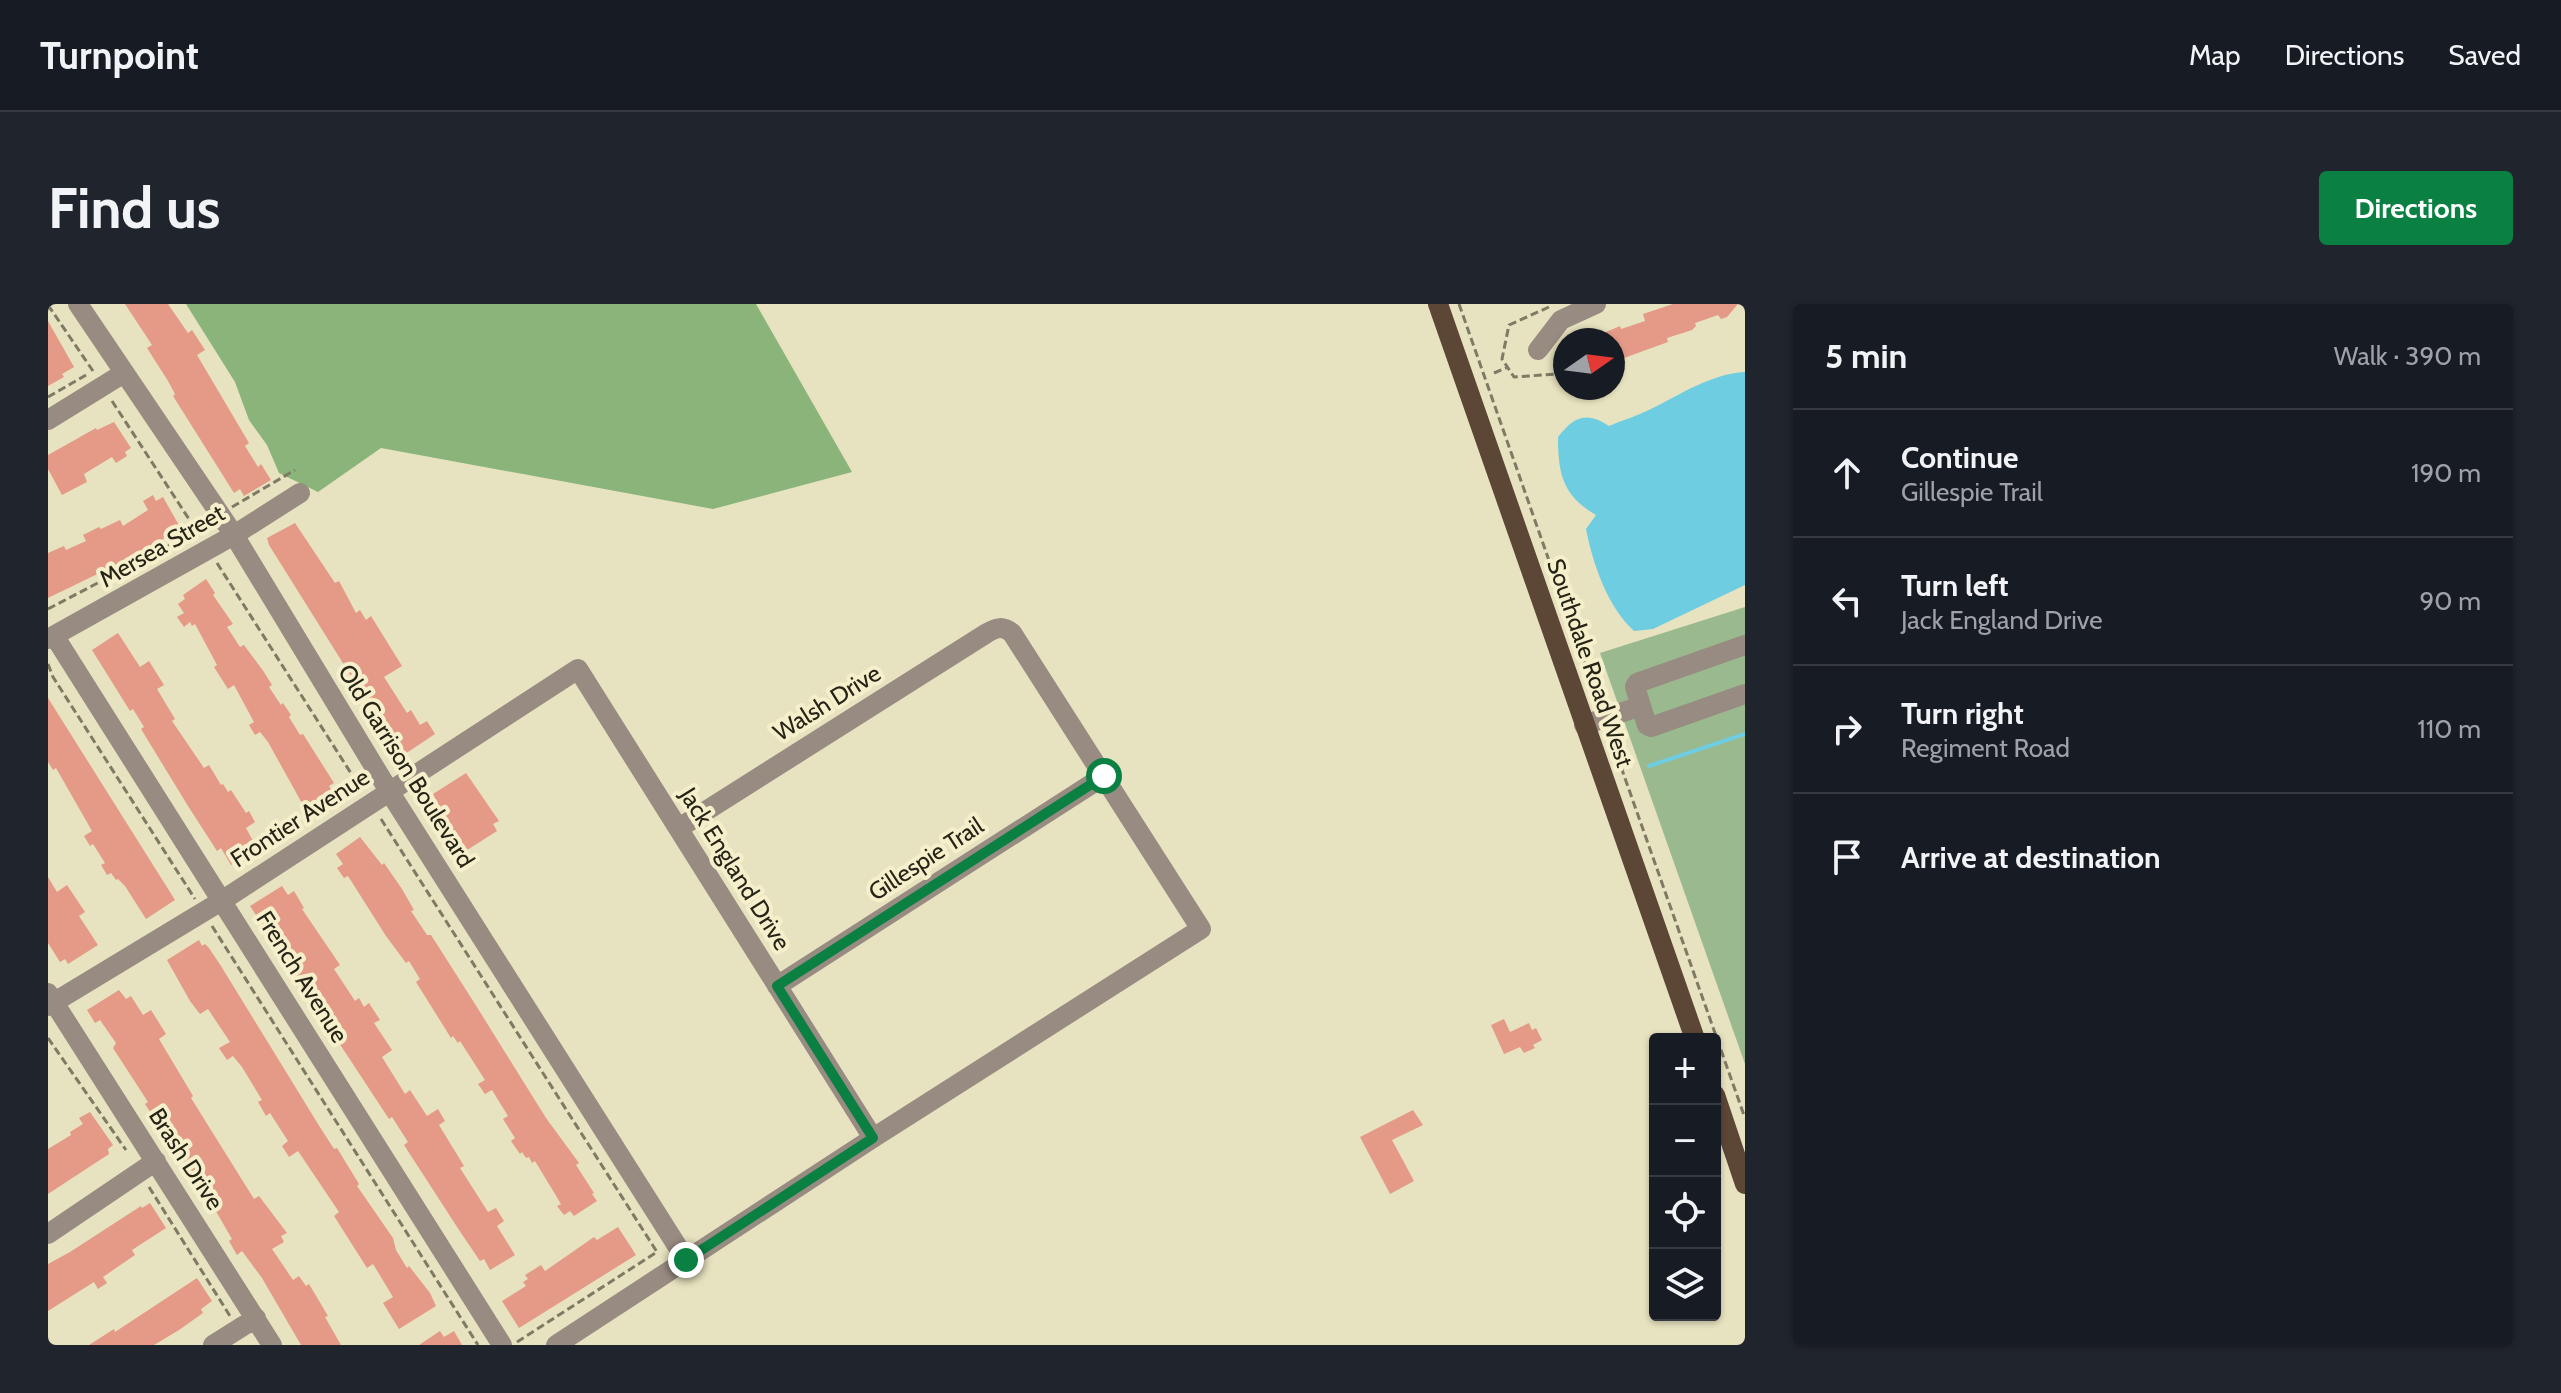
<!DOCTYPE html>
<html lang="en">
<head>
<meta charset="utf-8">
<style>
	:root { --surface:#171b24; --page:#20242c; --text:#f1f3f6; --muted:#9ea1a6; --line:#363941; --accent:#0b8043 }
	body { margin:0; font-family:Cabin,sans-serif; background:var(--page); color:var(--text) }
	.controls { position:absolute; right:24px; bottom:24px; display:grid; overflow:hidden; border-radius:8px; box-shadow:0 2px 6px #0004 }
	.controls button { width:72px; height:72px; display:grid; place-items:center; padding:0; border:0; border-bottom:2px solid var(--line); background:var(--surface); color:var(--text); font:40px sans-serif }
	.compass { position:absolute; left:1505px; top:24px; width:72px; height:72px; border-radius:50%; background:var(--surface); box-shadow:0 2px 6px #0004; rotate:76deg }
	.stop { position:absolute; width:24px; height:24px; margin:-18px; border:6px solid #0b8043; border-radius:50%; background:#fff }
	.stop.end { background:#0b8043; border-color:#fff; box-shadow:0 2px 8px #0008 }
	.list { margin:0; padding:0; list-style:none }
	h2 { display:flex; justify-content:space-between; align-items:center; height:104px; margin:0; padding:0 32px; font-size:34px }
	h2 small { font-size:26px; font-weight:400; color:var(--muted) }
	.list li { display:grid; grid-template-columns:52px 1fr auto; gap:24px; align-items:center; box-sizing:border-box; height:128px; padding:0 32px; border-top:2px solid var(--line) }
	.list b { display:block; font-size:30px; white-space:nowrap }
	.list p { margin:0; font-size:26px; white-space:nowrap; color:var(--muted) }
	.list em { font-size:26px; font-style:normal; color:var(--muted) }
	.icon { flex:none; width:44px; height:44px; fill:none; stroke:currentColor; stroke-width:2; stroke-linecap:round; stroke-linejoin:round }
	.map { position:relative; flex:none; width:1697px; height:1041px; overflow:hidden; border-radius:8px }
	header { display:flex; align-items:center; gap:48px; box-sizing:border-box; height:112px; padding:0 40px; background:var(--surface); border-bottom:2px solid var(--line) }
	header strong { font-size:38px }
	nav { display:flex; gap:44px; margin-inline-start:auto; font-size:28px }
	.intro { display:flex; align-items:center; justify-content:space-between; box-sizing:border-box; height:192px; padding:0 48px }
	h1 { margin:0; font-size:56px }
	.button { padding:20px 36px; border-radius:8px; background:var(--accent); color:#fff; font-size:28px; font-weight:700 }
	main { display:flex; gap:48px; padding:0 48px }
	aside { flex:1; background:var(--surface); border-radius:8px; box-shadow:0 2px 6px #0004 }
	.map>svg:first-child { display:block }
	.green { fill:#9ab98e }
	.forest { fill:#8ab47a }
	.water { fill:#6ecde0 }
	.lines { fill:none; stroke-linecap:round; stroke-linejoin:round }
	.stream { stroke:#6ecde0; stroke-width:4 }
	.building { fill:#e49a86 }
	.path { stroke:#7e7a63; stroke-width:3; stroke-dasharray:8 4; stroke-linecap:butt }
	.minor { stroke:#988b82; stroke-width:20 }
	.major { stroke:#5c4636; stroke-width:20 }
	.route { stroke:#0b8043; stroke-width:10 }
	.labels { text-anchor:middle; stroke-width:8; stroke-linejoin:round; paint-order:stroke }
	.street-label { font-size:24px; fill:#262417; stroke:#f5efcc }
</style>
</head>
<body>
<header>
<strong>Turnpoint</strong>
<nav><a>Map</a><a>Directions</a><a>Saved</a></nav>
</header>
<div class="intro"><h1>Find us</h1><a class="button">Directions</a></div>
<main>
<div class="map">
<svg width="1697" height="1041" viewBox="0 0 1697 1041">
	<rect width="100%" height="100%" fill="#e7e2bf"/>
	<path class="green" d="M1697,303V760L1552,349Z"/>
	<path class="forest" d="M138,0H708L804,168L665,205L333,144L270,188L231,169L219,141L201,116L187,78Z"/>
	<path class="water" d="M1697,68V281L1605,325L1586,327C1559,302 1545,260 1538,225L1548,211C1515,192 1510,170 1510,133C1526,113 1538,107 1561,122C1575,116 1589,112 1603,105C1633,90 1663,70 1697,68Z"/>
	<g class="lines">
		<path class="stream" d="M1601,462L1697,430"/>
	</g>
	<path class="building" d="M77,0H120L140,29L144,26L157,46L149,51L201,139L197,142L210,163L213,160L223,176L196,192L192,185L186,189L125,92L127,90L120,77L99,44L104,41Z
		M1625,0H1690L1679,13L1673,15L1670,11L1647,19L1648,22L1644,26L1619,34L1620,38L1565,58V36H1539L1572,22L1573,25L1597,17L1595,10Z
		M0,17L26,63L14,70L16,73L0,82Z
		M66,118L83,144L77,148L79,152L68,159L64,153L36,170L39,178L14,191L0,165V151L48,124L49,126Z
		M105,191L108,197L115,193L132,223L101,245L0,294V249L16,242L18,246L38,237L35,231L51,223L53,225L72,216L75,222L100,206L95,197Z
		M247,219L287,279L291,277L308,309L312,306L318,316L323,312L354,362L336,373L359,409L363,406L372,421L379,417L387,430L357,450L354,445L350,447L221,241L219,234Z
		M158,275L167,289L165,291L185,320L179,323L192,343L196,341L216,368L224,381L221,383L233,401L235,399L243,411L241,413L252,431L255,430L286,479L281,482L287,493L260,510L220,438L212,428L207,431L201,421L206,418L186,381L180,385L166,363L169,361L147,320L144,322L142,318L136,323L129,313L136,309L130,300L137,295L135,291Z
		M70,329L92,363L101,357L116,381L109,385L127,415L124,417L156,464L161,461L173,481L175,480L180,488L183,486L198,509L201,507L207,518L198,524L209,544L183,561L173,544L169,547L140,502L93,425L96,423L85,405L82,407L44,346Z
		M0,394L127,596L98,615L77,582L70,575L68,576L63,569L59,571L53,561L57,559L45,540L42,542L36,532L44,527L8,464L5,466L0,458Z
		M418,469L451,517L445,520L449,527L416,548L389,507L392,505L385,490Z
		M312,533L334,561L336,559L354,585L366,606L363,607L379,631H383L427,700L498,814L531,859L528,861L546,889L544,890L549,897L526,912L522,907L516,911L509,902L513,900L487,857L484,859L481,853L478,854L474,848L472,850L463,837L467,834L455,815L460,812L444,786L437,790L430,780L437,776L412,737L410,739L405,732L403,734L368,678L372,675L361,657L358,659L338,632L300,572L296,574L289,564L295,560L288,550Z
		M0,573L9,588L19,581L37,608L31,612L50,641L20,660L17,655L12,658L0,639Z
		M234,582L240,591L246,587L256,604L254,605L292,661L286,665L307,697L311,694L316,703L321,699L332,716L326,719L344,746L334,753L357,790L362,786L379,812L390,805L397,817L391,821L416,862L412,864L440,908L448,904L456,917L449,922L467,951L442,966L436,955L432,957L413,929L356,841L360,838L344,813L341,815L276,716L251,672L249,673L202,602Z
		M151,636L154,642L157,640L161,644L173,662L270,820L286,845L289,844L311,880L309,882L345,934L348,946L359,964L361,962L382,989L388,1002L351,1025L335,999L345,993L325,960L319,964L286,912L291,908L250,847L241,853L234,842L240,837L222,809L218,812L210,798L214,796L194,763L185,752L179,756L171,744L182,738L160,705L152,710L142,697L119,656Z
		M71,686L78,695L83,692L95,711L103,706L118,730L111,735L145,792L143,794L206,895L211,892L239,929L233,932L236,938L224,945L245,976L251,972L258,982L261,980L280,1012L277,1013L293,1041H253L214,974L194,947L189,951L181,937L184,935L158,890L156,891L120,834L117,836L108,823L111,822L97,800L100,798L65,744L68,739L52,716L47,719L39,706Z
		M1456,715L1462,728L1481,719L1484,726L1488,724L1494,736L1485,741L1487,744L1476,749L1472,743L1456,750L1443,721Z
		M1365,806L1375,821L1344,836L1366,877L1342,890L1312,833Z
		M42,808L65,841L60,845L61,850L0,890V845L23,831L22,828L35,820L31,814Z
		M102,899L118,924L84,946L87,951L55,973L59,979L50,985L46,978L0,1007V960L22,948L93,902L94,904Z
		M570,923L588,951L471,1024L454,997L478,982L475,978L480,975L477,971L493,961L497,967L546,933L549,936Z
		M149,974L164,997L153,1005L155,1009L131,1026L106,1041H41L66,1025L67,1028Z
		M392,1027L396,1033L406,1027L414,1041H371Z"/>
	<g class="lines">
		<path class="path" d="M1411,0L1551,399
			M0,1L45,67
			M1501,3L1461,21L1454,55L1466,73L1509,70L1516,64L1517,57
			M1446,69L1460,63
			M0,93L38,71
			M64,97L152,232
			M184,203L247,166
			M169,259L313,485
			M0,305L149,227
			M0,360L5,373L147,595
			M1561,429L1697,814
			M333,515L609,948L469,1038
			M164,622L430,1041
			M0,734L78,846
			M101,883L182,1012"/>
		<path class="minor" d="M30,0L186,231L341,487L638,956
			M1490,46L1513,16L1548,0
			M0,116L76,69
			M7,333L454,1041
			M0,335L186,231L252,189
			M1697,341L1589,379L1587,383L1599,421L1603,423L1697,390
			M1536,421L1593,402
			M729,682L1056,472
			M0,689L224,1041
			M0,702L175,596L530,365L825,834
			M0,930L108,857
			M165,1041L208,1014
			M508,1041L825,834L1153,625L964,329C955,322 949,323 939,329L631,524"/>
		<path class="major" d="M1390,0L1647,735
			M1667,791L1697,880"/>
	</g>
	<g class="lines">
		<path class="route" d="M638,956L825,834L729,682L1056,472"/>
	</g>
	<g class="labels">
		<g class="street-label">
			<text transform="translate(114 242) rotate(-30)" y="8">Mersea Street</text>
			<text transform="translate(1542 359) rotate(71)" y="8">Southdale Road West</text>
			<text transform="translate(779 399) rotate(-32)" y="8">Walsh Drive</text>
			<text transform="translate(358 462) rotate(58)" y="8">Old Garrison Boulevard</text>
			<text transform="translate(252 514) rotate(-33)" y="8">Frontier Avenue</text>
			<text transform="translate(878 555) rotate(-33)" y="8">Gillespie Trail</text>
			<text transform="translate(687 565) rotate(58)" y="8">Jack England Drive</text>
			<text transform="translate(254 673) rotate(58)" y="8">French Avenue</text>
			<text transform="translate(138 855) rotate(57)" y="8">Brash Drive</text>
		</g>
	</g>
</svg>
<div class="controls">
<button>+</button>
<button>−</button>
<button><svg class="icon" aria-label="locate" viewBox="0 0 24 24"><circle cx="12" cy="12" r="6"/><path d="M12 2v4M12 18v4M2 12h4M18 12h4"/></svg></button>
<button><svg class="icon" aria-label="layers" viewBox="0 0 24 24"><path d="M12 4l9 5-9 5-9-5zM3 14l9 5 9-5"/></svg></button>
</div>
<svg class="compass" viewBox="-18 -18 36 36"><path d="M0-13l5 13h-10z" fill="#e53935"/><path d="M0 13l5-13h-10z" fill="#9ea1a6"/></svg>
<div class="stop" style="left:1056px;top:472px"></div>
<div class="stop end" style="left:638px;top:956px"></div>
</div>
<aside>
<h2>5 min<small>Walk · 390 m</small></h2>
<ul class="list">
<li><svg class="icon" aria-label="ahead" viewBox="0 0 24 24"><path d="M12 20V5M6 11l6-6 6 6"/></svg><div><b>Continue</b><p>Gillespie Trail</p></div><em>190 m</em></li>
<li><svg class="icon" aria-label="left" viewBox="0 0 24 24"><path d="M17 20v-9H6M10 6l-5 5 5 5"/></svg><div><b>Turn left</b><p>Jack England Drive</p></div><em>90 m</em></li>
<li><svg class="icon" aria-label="right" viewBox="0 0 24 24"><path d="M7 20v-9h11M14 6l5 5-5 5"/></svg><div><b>Turn right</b><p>Regiment Road</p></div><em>110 m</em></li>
<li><svg class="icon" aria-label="arrive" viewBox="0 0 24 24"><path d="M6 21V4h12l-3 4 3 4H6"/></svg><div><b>Arrive at destination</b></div></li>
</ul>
</aside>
</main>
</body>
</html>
